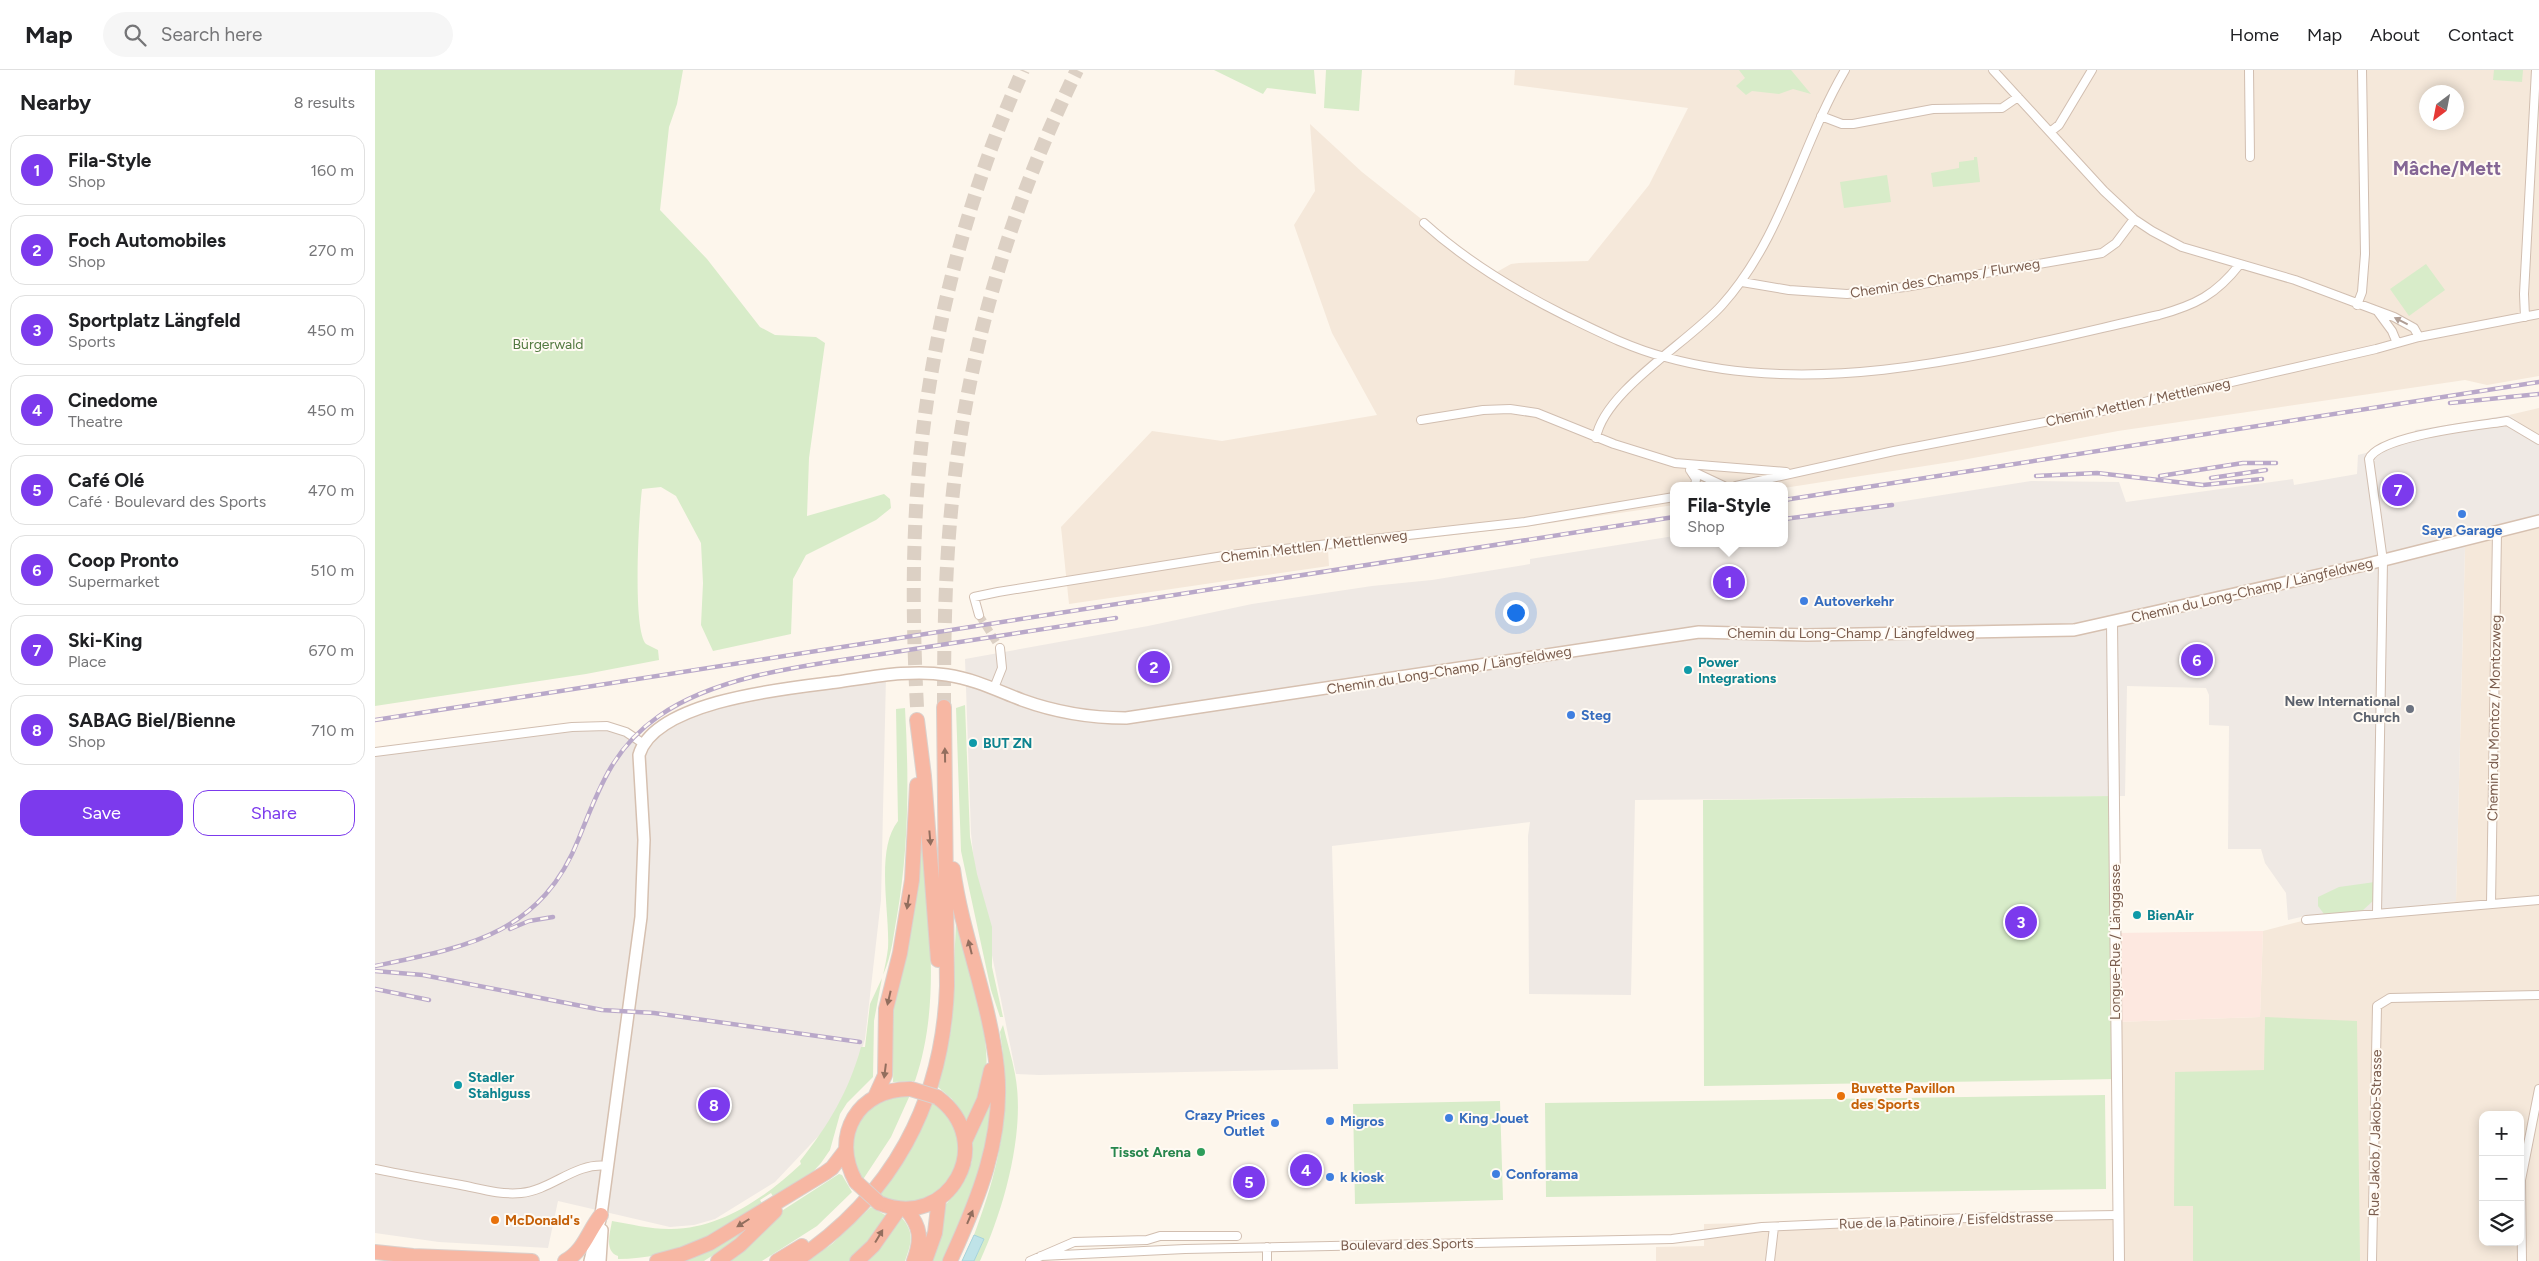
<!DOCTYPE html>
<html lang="en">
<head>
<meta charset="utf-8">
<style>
	:root { --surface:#fff; --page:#f6f6f6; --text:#202124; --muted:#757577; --line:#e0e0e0; --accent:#7c3aed }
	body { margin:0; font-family:Figtree,sans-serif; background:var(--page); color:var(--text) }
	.controls { position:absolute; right:15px; bottom:15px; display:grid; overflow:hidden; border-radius:10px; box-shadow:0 2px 12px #0003 }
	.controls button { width:45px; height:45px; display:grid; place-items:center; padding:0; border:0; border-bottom:1px solid var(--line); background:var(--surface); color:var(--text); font:25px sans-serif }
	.compass { position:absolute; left:2044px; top:15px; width:45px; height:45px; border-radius:50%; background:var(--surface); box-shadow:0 2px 12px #0003; rotate:212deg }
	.you { position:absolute; left:1140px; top:542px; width:18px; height:18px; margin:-12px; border:4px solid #fff; border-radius:50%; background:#1a73e8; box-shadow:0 0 0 8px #1a73e833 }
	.badge { display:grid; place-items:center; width:32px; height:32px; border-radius:50%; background:var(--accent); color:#fff; font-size:16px; font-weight:700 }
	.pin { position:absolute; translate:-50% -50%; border:2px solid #fff; box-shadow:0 1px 5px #0006 }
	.popup { position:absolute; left:1295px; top:412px; width:118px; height:65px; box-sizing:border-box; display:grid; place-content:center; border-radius:10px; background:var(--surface); filter:drop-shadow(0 1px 4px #0005); font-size:16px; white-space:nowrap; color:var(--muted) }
	.popup b { font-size:19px; color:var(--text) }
	.popup::after { content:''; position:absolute; left:50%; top:100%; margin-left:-10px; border:10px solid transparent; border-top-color:var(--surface) }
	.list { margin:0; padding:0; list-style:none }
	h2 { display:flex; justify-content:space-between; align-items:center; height:65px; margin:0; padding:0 20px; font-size:21px }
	h2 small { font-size:16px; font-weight:400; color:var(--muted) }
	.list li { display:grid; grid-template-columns:32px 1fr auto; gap:15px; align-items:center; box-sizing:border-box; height:70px; margin:0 10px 10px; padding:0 10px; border:1px solid var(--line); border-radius:15px }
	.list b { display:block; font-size:19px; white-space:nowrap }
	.list p { margin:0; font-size:16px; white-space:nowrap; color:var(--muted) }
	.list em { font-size:16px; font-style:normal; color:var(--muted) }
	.actions { display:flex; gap:10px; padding:15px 20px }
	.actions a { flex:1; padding:11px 0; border:1px solid var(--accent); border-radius:15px; text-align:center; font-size:18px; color:var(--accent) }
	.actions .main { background:var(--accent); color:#fff }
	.icon { flex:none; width:28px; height:28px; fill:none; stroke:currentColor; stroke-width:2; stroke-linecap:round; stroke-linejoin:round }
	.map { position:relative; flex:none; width:2164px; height:1191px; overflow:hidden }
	header { display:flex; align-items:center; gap:30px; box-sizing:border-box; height:70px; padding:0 25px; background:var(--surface); border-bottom:1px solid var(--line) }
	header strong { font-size:24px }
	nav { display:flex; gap:28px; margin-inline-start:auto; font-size:18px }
	.search { width:350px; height:45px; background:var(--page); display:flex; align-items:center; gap:12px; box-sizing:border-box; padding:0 18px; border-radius:28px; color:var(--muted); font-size:19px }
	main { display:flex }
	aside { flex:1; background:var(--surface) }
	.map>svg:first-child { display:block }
	.residential { fill:#f5e8da; fill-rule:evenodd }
	.commercial { fill:#fde8e0 }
	.industrial { fill:#efe9e4 }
	.green { fill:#d8ecc9 }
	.water { fill:#bfe3e8; stroke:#a5d3da }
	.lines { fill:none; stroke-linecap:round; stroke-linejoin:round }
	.minor-tunnel { stroke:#dcd0c4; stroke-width:8; stroke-dasharray:8 4; stroke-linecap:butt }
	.motorway-tunnel { stroke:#dcd0c4; stroke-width:14; stroke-dasharray:14 7; stroke-linecap:butt }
	.minor-casing { stroke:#d1beb0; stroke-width:10 }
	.tertiary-casing { stroke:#d1beb0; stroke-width:12 }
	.secondary-casing { stroke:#d6c0b0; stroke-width:14 }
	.motorway-casing { stroke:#dad1cd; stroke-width:16 }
	.minor { stroke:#fff; stroke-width:8 }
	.tertiary { stroke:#fff; stroke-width:10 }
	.secondary { stroke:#fff; stroke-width:11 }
	.motorway { stroke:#f7b7a3; stroke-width:14 }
	.rail-casing { stroke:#b9a8c9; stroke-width:4.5 }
	.rail { stroke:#fffaf3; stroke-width:2.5; stroke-dasharray:8; stroke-linecap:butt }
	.motorway-bridge-casing { stroke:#dad1cd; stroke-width:16; stroke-linecap:butt }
	.motorway-bridge { stroke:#f7b7a3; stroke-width:14 }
	.oneway { fill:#af9d94 }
	.oneway2 { fill:#936e5e }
	.shop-dot { fill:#3f7fe0; stroke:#fffaf3; stroke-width:2 }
	.culture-dot { fill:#0f9aa8; stroke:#fffaf3; stroke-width:2 }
	.worship-dot { fill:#6b7280; stroke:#fffaf3; stroke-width:2 }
	.food-dot { fill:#e8710a; stroke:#fffaf3; stroke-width:2 }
	.leisure-dot { fill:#2e9e5b; stroke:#fffaf3; stroke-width:2 }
	.labels { text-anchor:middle; stroke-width:4; stroke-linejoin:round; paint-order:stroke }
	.street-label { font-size:14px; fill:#7a5c4d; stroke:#fffaf3 }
	.park-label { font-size:14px; fill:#537a41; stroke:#fffaf3 }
	.shop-label { font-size:14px; font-weight:bold; fill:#366cbe; stroke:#fffaf3; text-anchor:start }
	.culture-label { font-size:14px; font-weight:bold; fill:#0d838f; stroke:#fffaf3; text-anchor:start }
	.worship-label { font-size:14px; font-weight:bold; fill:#5b616d; stroke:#fffaf3; text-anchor:end }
	.food-label { font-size:14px; font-weight:bold; fill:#c56008; stroke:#fffaf3; text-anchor:start }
	.leisure-label { font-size:14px; font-weight:bold; fill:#27864d; stroke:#fffaf3; text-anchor:end }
	.district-label { font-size:19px; font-weight:bold; fill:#846695; stroke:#fffaf3 }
</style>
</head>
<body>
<header>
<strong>Map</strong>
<div class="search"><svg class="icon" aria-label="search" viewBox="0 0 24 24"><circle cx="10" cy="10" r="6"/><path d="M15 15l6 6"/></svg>Search here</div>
<nav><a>Home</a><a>Map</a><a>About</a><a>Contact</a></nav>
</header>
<main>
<aside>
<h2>Nearby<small>8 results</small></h2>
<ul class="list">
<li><span class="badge">1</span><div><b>Fila-Style</b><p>Shop</p></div><em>160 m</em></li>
<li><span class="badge">2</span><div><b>Foch Automobiles</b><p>Shop</p></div><em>270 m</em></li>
<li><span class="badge">3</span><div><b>Sportplatz Längfeld</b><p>Sports</p></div><em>450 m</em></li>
<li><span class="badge">4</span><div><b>Cinedome</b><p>Theatre</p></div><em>450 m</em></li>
<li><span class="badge">5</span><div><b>Café Olé</b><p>Café · Boulevard des Sports</p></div><em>470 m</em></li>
<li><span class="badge">6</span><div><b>Coop Pronto</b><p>Supermarket</p></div><em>510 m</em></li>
<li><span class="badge">7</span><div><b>Ski-King</b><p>Place</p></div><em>670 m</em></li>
<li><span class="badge">8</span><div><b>SABAG Biel/Bienne</b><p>Shop</p></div><em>710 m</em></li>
</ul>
<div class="actions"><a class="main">Save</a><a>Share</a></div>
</aside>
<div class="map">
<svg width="2164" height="1191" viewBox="0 0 2164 1191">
	<rect width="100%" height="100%" fill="#fdf6ec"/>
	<path class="residential" d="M1140,0H2164V306L2112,315L2090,310L1743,361L1582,391L1409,418V416H1299V435L1156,456L953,480L954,496L694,534L686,457L777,361L847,371L1002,345L957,263L919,155L940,121L935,54L987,102L1069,167L1120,203L1136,194L1144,193L1213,191L1274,115L1313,38L1139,15ZM2052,22H2082V52H2052Z
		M2164,338V367L2134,345Z
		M2164,451V1191H1281V1177L1329,1176V1154L1743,1145L1741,952L1885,947L1888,861L1931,850L2081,831L2090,477ZM2108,1045H2145V1172H2108Z"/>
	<path class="commercial" d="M1888,861L1885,947L1741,952V863Z"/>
	<path class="industrial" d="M2134,345L2164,367V451L2090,477L2081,831L1931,850L1930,846L1913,850L1911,823L1890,793L1886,779H1853L1854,656L1834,655V625L1831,618L1752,616L1750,726L1260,730L1256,925L1154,924L1153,766L1155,752L957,776L963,999L664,1005L641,1004L600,801L596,763L590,589L773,556L877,534L997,516L1057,510L1155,494V489L1299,466V473H1409V450L1656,411L1744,412L1751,432L1918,409L1919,415L1982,404L1983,385L2041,370L2040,360Z
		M511,606L506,830L490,969L474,1021L452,1057L400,1112L340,1149L319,1155L295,1157L183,1131L173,1178L64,1172L0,1163V682L232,656L269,674L327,637Z"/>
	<path class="green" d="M0,0H308L302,34L294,57L285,140L332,189L385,257L400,265L441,267L450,273L434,388L432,446L509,424L515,429L516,438L501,450L431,485L418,509L416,564L338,581L326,555L328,513L326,473L301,426L286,417L267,419C264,443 257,558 271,574L283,580L284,590L211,604L0,636Z
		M839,0H939L941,24L892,18L888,24Z
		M951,0H987L984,41L949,38Z
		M1364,0H1416L1436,24L1418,19L1404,24L1377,21L1371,25L1361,16L1370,8Z
		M2119,0H2148L2147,12L2118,10Z
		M1599,87H1602L1605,112L1558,117L1556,103L1584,98V92L1599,90Z
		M1512,105L1516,132L1469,138L1465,112Z
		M2051,194L2070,220L2034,246L2015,219Z
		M590,635L595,767L602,804L617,857V897L628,947H625L616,920L586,781L581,638Z
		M530,638C534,708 534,776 522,846C518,867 517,885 508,905C510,896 512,887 513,878C515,842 500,780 523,751L521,639Z
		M1739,726L1741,1009L1329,1016L1328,730Z
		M545,773L547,774C554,852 566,935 540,1011L518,1012C519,991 515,969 517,947C523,889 539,832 545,773Z
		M2000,812L1999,830L1987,841L1949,844L1943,836V827L1964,817Z
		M581,853C592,892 620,974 609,1013C606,1026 598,1039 592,1052L577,1029L563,1017L576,961Z
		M507,908L499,951L498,1007L472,1033L465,1044L455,1080L446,1093L435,1105L399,1128L396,1123L385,1130L388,1135C341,1163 300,1189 243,1189V1186C229,1181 235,1163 237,1151C255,1154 275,1159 294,1159C344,1160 391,1127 426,1094L425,1091C453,1056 474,1021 486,977H490L495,934Z
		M1890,947L1982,951L1985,1191H1818V1136H1799L1800,1002L1889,1000Z
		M628,955C632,972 637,988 640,1004C651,1061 629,1139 605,1191H599L609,1169L599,1165C626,1093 637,1038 625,962Z
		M535,1025L516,1067L487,1111C484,1105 480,1099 479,1093C468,1052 499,1028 535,1025Z
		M1730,1025L1731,1119L1171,1127L1170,1033Z
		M617,1031L610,1091L571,1191H557L565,1168L569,1137L590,1110L597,1091L598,1070Z
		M1125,1031L1128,1130L980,1134L978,1034Z
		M558,1032C568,1040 578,1050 583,1062C594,1096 564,1131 531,1133C522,1133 512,1128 504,1126L533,1085Z
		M464,1104L467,1105L477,1122L442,1156L387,1191H349L405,1142Z
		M496,1137L512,1146L481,1187L475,1191H433L457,1174Z
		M527,1148C540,1163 536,1174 530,1191H493C507,1178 515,1156 527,1148Z
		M370,1158L371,1160L352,1176L329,1191H303Z"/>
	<path class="water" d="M599,1165L609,1169L599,1191H587Z"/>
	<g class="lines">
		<path class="minor-tunnel" d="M604,545L625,578"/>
		<path class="motorway-tunnel" d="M542,637C538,561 537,485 543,410C554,271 591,127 648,0
			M569,637C569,565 570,494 578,422C594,275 637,133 702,0"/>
		<defs>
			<path id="minor" d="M1618,0L1729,121L1759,149L1777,161L1807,177L1920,210L2019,247L2039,258L2044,267
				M1874,0L1875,87
				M1446,46L1467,54H1478L1558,39L1627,38L1643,27
				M1675,62L1684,55L1717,0
				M1049,153C1091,191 1139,220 1189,245C1222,261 1255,278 1290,287C1450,332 1627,280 1784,245C1820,235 1841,225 1865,194
				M1367,212L1414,220L1472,224L1530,217L1727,183L1741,173L1759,149
				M1982,235L1987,222L1990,184L1987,0
				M2003,242L2017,261L2022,273
				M2150,247L2149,224L2161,0
				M1046,350L1108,340L1135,339L1162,343L1239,374L1300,393L1411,402
				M1221,368C1229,321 1314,272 1347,235C1408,167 1425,77 1470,0
				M1315,400L1349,416
				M1315,400L1321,409L1320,416
				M1361,416L1519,381L1743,338L2001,279L2044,267L2164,244
				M604,545L599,527L623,522L855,485L1150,452L1299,427
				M619,618L627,598L625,578
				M0,682L197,657L232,656L251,662L269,674
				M2116,834L2122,462
				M2002,843L2008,491L1994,389C2004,366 2099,356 2126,352L2132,351L2164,370
				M1931,850L2164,830
				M0,1099C29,1105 57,1110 86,1115C106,1119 125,1125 146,1123C177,1120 200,1092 232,1096
				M892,1177V1191
				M666,1186L810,1179L1297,1169L1387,1157L1615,1147L1743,1145
				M655,1191L699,1172L772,1170L785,1166H862
				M1395,1191L1399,1157
				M1997,1191L2002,936L2015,928L2164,925
				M2147,1191L2146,1110L2164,1019"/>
			<path id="tertiary" d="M1737,552L1744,1191"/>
			<path id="secondary" d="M215,1191L226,1145L266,847L269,770L264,685C280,630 415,618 462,612C498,607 536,599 572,605C599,609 621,620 647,630C680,642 715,648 751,648L1324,562L1432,565L1699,560L1989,495L2164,451
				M225,1191L227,1160"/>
			<path id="motorway" d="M542,650L549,706L563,890
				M500,1027L510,1005L511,939L525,883L537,810L542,715
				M590,1071L609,1030L616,1000
				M481,1112C455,1066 483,1018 536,1019
				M504,1133C574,1162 624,1072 562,1027
				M531,1139C546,1157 547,1169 539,1191
				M0,1182L38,1186L157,1191
				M190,1191C209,1181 213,1161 226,1145
				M282,1191L308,1184L335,1173L450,1103L457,1098L470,1081
				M343,1191L365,1175L400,1141
				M402,1191L427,1176
				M420,1191C517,1127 568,1033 572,916L569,637
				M482,1191L498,1176L524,1139
				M550,1191L560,1163L564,1129
				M575,1191C603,1130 629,1068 622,999C615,931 587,866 578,799"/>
		</defs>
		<use href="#minor" class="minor-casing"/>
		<use href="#tertiary" class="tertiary-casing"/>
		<use href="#secondary" class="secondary-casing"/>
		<use href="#motorway" class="motorway-casing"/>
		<use href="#minor" class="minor"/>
		<use href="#tertiary" class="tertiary"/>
		<use href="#secondary" class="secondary"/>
		<use href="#motorway" class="motorway"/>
		<defs>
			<path id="rail" d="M2075,333L2164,324
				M1661,406L1722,403L1828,415L1887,409
				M1785,406L1868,393H1901
				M1836,408L1891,400
				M1409,430L2164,312
				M1409,449L1517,435
				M0,650L1299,447
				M135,859L154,851L178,847
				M0,896C91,877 166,865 204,768C224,718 238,678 284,646C347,602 446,594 520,582C593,571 667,559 741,548
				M0,901L48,905L227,940L279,943L485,972
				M0,919L54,930"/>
		</defs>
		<use href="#rail" class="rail-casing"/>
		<use href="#rail" class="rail"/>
		<defs>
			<path id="motorway-bridge" d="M536,1019L562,1027
				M481,1112L504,1133"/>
		</defs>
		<use href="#motorway-bridge" class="motorway-bridge-casing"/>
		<use href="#motorway-bridge" class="motorway-bridge"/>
	</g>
	<defs><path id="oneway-solid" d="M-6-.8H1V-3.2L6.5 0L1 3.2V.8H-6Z" transform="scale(1.25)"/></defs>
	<use class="oneway" href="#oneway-solid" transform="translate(2026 251) rotate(-153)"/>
	<g class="oneway2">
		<use href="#oneway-solid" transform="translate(570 685) rotate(-91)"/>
		<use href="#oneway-solid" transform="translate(555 768) rotate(85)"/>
		<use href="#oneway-solid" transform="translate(533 832) rotate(99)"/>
		<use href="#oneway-solid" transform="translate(595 877) rotate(-104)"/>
		<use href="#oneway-solid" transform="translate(514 928) rotate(103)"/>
		<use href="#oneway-solid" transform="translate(510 1001) rotate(97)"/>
		<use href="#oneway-solid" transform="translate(595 1147) rotate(-67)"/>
		<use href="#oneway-solid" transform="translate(368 1153) rotate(148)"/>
		<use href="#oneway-solid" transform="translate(504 1166) rotate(-59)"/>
	</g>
	<g class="shop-dot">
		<circle cx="2087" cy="444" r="5"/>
		<circle cx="1429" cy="531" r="5"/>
		<circle cx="1196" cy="645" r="5"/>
		<circle cx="1074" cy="1048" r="5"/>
		<circle cx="955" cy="1051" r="5"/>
		<circle cx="900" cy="1053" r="5"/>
		<circle cx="1121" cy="1104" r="5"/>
		<circle cx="955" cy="1107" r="5"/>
	</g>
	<g class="culture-dot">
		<circle cx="1313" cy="600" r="5"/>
		<circle cx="598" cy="673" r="5"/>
		<circle cx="1762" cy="845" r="5"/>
		<circle cx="83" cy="1015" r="5"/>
	</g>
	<circle class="worship-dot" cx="2035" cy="639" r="5"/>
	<g class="food-dot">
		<circle cx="1466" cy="1026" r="5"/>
		<circle cx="120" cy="1150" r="5"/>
	</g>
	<circle class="leisure-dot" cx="826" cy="1082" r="5"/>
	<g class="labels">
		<g class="street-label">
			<text transform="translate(1570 208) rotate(-9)" y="5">Chemin des Champs / Flurweg</text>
			<text transform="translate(1763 332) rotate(-12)" y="5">Chemin Mettlen / Mettlenweg</text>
			<text transform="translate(939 476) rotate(-7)" y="5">Chemin Mettlen / Mettlenweg</text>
			<text transform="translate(1877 520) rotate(-13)" y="5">Chemin du Long-Champ / Längfeldweg</text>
			<text x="1476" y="568">Chemin du Long-Champ / Längfeldweg</text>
			<text transform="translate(1074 600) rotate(-9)" y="5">Chemin du Long-Champ / Längfeldweg</text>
			<text transform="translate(2119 648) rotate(-89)" y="5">Chemin du Montoz / Montozweg</text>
			<text transform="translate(1740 872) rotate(-90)" y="5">Longue-Rue / Länggasse</text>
			<text transform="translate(2000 1063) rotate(-89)" y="5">Rue Jakob / Jakob-Strasse</text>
			<text transform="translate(1571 1150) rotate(-2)" y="5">Rue de la Patinoire / Eisfeldstrasse</text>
			<text transform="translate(1032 1174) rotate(-1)" y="5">Boulevard des Sports</text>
		</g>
		<g class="park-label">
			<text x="173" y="279">Bürgerwald</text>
		</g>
		<g class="shop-label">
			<text x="2087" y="465" text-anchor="middle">Saya Garage</text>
			<text x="1439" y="536">Autoverkehr</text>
			<text x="1206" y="650">Steg</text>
			<text x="890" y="1050" text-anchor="end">Crazy Prices<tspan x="890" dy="16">Outlet</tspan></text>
			<text x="1084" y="1053">King Jouet</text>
			<text x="965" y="1056">Migros</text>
			<text x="1131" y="1109">Conforama</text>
			<text x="965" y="1112">k kiosk</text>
		</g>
		<g class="culture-label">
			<text x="1323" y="597">Power<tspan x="1323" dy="16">Integrations</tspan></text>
			<text x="608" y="678">BUT ZN</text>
			<text x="1772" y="850">BienAir</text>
			<text x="93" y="1012">Stadler<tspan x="93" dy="16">Stahlguss</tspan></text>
		</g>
		<g class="worship-label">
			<text x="2025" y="636">New International<tspan x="2025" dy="16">Church</tspan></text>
		</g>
		<g class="food-label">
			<text x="1476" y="1023">Buvette Pavillon<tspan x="1476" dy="16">des Sports</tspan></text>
			<text x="130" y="1155">McDonald's</text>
		</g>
		<g class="leisure-label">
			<text x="816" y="1087">Tissot Arena</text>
		</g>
		<g class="district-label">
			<text x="2072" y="105">Mâche/Mett</text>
		</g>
	</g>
</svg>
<div class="controls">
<button>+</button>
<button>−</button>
<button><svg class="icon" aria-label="layers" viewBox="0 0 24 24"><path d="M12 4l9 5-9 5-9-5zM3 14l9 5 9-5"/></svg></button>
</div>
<svg class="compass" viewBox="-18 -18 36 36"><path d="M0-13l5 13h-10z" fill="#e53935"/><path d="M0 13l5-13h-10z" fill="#757577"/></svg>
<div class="you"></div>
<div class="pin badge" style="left:1354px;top:512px">1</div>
<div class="popup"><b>Fila-Style</b>Shop</div>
<div class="pin badge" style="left:779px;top:597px">2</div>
<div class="pin badge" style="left:1646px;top:852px">3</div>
<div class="pin badge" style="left:931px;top:1100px">4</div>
<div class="pin badge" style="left:874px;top:1112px">5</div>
<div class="pin badge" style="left:1822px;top:590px">6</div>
<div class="pin badge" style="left:2023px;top:420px">7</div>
<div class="pin badge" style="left:339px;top:1035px">8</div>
</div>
</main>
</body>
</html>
